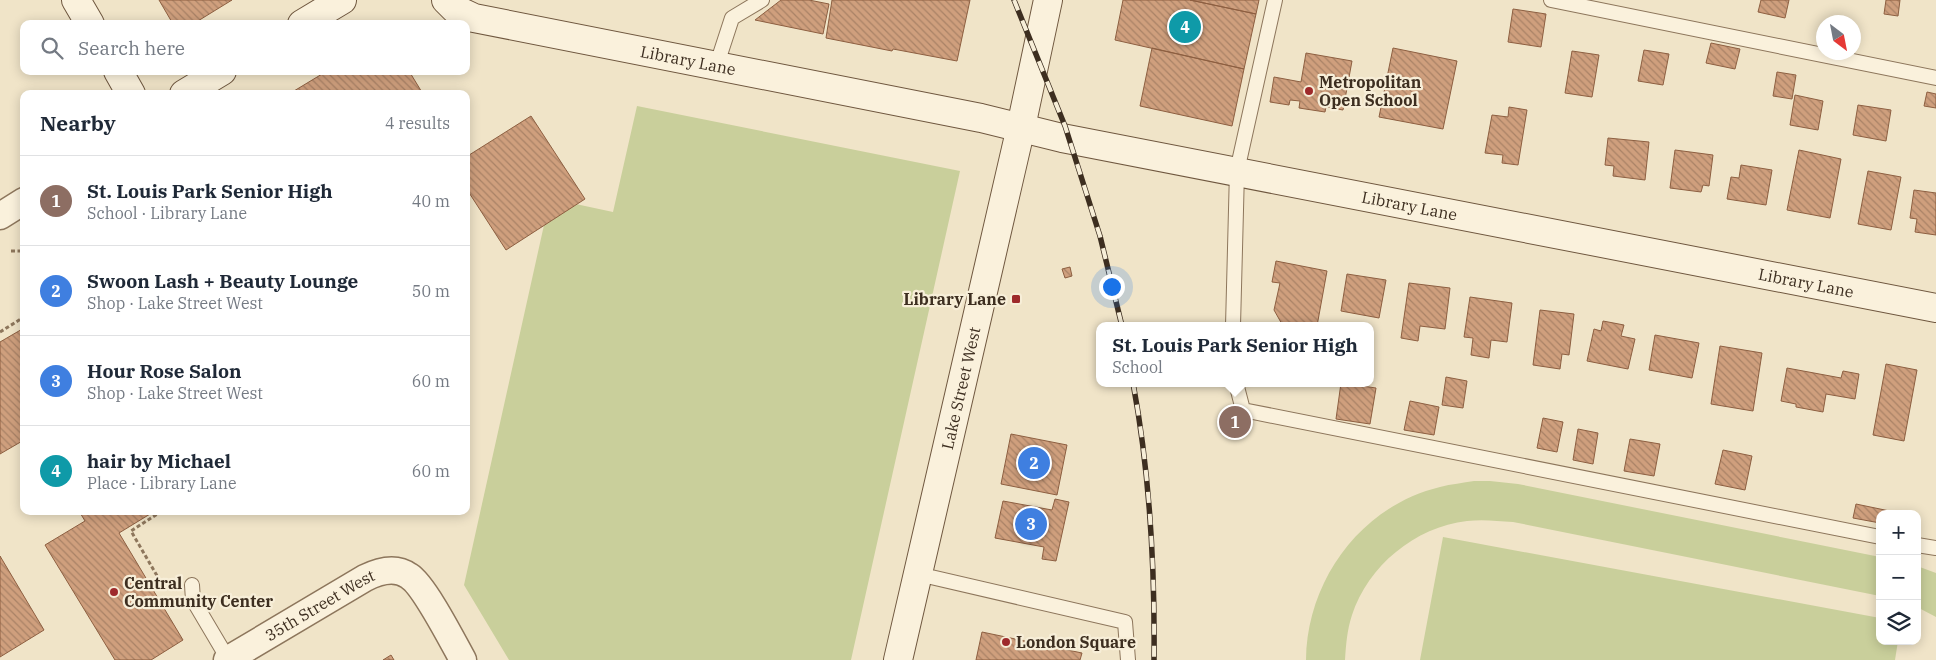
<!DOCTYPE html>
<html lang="en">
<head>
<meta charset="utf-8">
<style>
	:root { --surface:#fff; --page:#f6f6f7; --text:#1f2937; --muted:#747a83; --line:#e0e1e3; --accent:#9e2a2b }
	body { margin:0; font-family:"IBM Plex Serif",serif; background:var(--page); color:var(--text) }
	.controls { position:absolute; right:15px; bottom:15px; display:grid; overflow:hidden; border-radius:10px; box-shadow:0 2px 12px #0003 }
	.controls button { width:45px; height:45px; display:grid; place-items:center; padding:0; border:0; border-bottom:1px solid var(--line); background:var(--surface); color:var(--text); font:25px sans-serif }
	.compass { position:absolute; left:1816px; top:15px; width:45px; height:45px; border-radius:50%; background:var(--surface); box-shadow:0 2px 12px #0003; rotate:148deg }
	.you { position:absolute; left:1111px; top:286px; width:18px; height:18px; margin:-12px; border:4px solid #fff; border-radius:50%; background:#1a73e8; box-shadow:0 0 0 8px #1a73e833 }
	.badge { display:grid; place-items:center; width:32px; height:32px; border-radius:50%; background:var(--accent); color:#fff; font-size:16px; font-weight:700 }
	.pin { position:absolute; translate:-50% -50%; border:2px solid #fff; box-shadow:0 1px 5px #0006 }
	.popup { position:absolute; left:1096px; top:322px; width:278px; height:65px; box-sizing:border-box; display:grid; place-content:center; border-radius:10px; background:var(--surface); filter:drop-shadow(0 1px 4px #0005); font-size:16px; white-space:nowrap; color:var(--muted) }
	.popup b { font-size:19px; color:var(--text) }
	.popup::after { content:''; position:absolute; left:50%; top:100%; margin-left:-10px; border:10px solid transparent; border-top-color:var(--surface) }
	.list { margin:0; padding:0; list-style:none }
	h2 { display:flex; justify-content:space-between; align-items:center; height:65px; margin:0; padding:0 20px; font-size:21px }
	h2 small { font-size:16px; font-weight:400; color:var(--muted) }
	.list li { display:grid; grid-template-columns:32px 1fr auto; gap:15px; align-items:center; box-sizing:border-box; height:90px; padding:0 20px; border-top:1px solid var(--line) }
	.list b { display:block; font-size:19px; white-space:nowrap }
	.list p { margin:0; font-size:16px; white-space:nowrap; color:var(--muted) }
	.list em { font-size:16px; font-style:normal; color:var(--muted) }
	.icon { flex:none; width:28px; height:28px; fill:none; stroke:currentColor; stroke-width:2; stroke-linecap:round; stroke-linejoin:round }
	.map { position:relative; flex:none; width:1936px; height:660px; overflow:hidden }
	.search { position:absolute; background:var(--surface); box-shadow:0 2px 12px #0003; left:20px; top:20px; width:450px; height:55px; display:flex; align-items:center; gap:12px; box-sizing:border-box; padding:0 18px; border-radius:10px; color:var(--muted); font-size:19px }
	.panel { position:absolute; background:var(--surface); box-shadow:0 2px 12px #0003; left:20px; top:90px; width:450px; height:425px; border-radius:10px }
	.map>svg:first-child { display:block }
	.grass { fill:#c9cf9b }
	.building { fill:url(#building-back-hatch); stroke:#8d5f41 }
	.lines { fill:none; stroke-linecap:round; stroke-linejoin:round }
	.lane-casing { stroke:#8d765c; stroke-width:16 }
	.street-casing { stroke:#8d765c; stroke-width:29 }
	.secondary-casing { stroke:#6f573f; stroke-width:30 }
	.path { stroke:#8d765c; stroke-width:3; stroke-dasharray:4 2.5; stroke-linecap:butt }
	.lane { stroke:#faf1dc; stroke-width:14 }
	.street { stroke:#faf1dc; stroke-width:26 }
	.secondary { stroke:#faf1dc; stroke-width:28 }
	.rail-casing { stroke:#3d2e20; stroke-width:5.5 }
	.rail { stroke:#f7eed8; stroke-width:4; stroke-dasharray:11; stroke-linecap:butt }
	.poi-dot { fill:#9e2a2b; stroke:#f7eed8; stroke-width:2 }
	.labels { text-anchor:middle; stroke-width:4.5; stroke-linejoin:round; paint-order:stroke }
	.street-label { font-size:16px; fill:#3d2e20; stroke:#f7eed8 }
	.poi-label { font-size:16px; font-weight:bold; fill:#3d2e20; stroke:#f7eed8; text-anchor:start }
</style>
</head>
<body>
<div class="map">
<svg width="1936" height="660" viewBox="0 0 1936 660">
	<defs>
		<pattern id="building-back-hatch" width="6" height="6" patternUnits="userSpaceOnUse" patternTransform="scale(1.25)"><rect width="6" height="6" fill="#cf9f7d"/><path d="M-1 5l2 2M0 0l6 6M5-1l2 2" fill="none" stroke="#a98266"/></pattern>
	</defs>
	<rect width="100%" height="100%" fill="#f0e4c8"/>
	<path class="grass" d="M637,106L960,171L851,660H509L464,585L546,216L571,203L613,212Z
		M1474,481H1490L1518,484L1880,557V596L1513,522C1497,521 1483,519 1467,521C1415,527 1368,566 1352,615C1347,630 1346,645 1345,660H1306C1307,580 1361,506 1440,487C1451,484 1463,483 1474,481Z
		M1443,537L1880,618V641H1898L1895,660H1420Z
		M1917,566L1936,573V617L1917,607Z"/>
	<path class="building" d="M159,0H232L193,24H173Z
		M781,0H809L829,4L823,34L755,20Z
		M832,0H970L957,61L893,49L892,51L826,38Z
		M1123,0H1190L1256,14L1244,69L1115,40Z
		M1190,0H1259L1256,14Z
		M1761,0H1789L1785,18L1758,12Z
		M1886,0H1900L1898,16L1884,14Z
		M1513,9L1546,14L1541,47L1508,42Z
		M1711,43L1740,49L1735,69L1706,63Z
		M1152,48L1244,69L1232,126L1140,106Z
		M1393,48L1457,61L1443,129L1379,117Z
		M1644,50L1669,54L1663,85L1638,81Z
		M1572,51L1599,55L1592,97L1565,93Z
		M1306,53L1352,61L1343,110L1326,107L1325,112L1299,108L1300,101L1290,100L1289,105L1270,102L1274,77L1301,82Z
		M327,71H409L423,94H289Z
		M1777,72L1796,75L1792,99L1773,96Z
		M1927,92L1936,94V108L1924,106Z
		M1795,95L1823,101L1818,130L1790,125Z
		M1858,105L1891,110L1886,141L1853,135Z
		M1509,107L1527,110L1518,165L1502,163L1503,155L1485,153L1492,115L1508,117Z
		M531,116L585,199L506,250L466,188V157Z
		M1608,138L1649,142L1645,180L1613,176L1614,166L1605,165Z
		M1675,150L1713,155L1709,186L1703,185L1701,192L1670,188Z
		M1799,150L1841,159L1830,218L1787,210Z
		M1741,165L1772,170L1766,205L1727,199L1731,177L1739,178Z
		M1868,171L1901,177L1891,230L1858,224Z
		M1914,190L1936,193V235L1915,232L1917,219L1910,218Z
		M1276,261L1327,271L1317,326H1283L1274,310L1280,283L1272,282Z
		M1070,267L1072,276L1065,278L1062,269Z
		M1347,274L1386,280L1379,318L1341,311Z
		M1409,283L1450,288L1445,329L1420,326L1418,341L1401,338Z
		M1470,297L1512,303L1507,342L1491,340L1489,358L1471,355L1473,338L1464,337Z
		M1540,310L1574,314L1569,355L1562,354L1560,369L1533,365Z
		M1603,321L1624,325L1621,336L1635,339L1628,369L1587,361L1594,329L1601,331Z
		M24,328V440L0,454V342Z
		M1655,335L1699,343L1692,378L1649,370Z
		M1720,346L1762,353L1753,411L1711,404Z
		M1886,364L1917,370L1904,441L1873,435Z
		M1787,368L1841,378L1843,371L1859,374L1855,399L1826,394L1823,412L1796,407V404L1781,401Z
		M1446,377L1467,381L1463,408L1442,405Z
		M1341,383L1376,388L1370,424L1336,419Z
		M1410,401L1439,407L1434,435L1404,430Z
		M1543,418L1563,422L1557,452L1537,448Z
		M1578,429L1598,433L1593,464L1573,460Z
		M1011,434L1067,445L1057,495L1001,484Z
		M1630,439L1660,444L1654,476L1624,471Z
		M1723,450L1752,456L1745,490L1715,484Z
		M1055,499L1069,502L1056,561L1042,559L1044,547L995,538L1003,501L1052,510Z
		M1856,504L1904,514H1880V523L1853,518Z
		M79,511H155L119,533L183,640L151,660H115L45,545L85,521Z
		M0,556L44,630L0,657Z
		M982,632L1082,653L1080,660H976Z
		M391,655L394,660H383Z"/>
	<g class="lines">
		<defs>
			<path id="lane" d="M1551,0L1936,78
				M716,67L732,18L762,0
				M1233,326L1237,171L1275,0
				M1236,383L1243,410L1880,537
				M1917,545L1936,548
				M918,574L1125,622L1128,660
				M192,585L193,600L228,659"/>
			<g id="street">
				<path d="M0,216L24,201"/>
				<path id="s1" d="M227,660L365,578C379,571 395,566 409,576C424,585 453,642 463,660"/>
			</g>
			<g id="secondary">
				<path d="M76,0L90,24"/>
				<path id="s2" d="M446,0L455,9L474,18L981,118L1062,138L1936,308"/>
				<path d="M302,24L342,0"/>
				<path d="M118,71L131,94"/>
				<path d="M184,94L222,71"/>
				<path id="s3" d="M898,660L1021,127L1048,0"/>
			</g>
		</defs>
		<use href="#lane" class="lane-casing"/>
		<use href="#street" class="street-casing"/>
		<use href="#secondary" class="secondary-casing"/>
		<path class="path" d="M11,251H24
			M0,332L24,317
			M162,511L131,531L163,586L172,580"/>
		<use href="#lane" class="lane"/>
		<use href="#street" class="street"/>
		<use href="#secondary" class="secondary"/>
		<defs>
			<path id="rail" d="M1014,0L1065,126L1100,236L1122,326
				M1133,383C1150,474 1155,568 1154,660"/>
		</defs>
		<use href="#rail" class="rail-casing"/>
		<use href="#rail" class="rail"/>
	</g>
	<g class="poi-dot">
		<circle cx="1309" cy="91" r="5"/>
		<rect x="1011" y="294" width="10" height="10" rx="2.5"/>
		<circle cx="114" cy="592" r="5"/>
		<circle cx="1006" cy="642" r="5"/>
	</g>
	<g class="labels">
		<g class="street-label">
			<text dy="6" stroke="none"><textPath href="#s2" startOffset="252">Library Lane</textPath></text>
			<text dy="6" stroke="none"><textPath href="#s2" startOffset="988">Library Lane</textPath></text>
			<text dy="6" stroke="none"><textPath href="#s2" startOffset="1392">Library Lane</textPath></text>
			<text dy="6" stroke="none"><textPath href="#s3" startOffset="279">Lake Street West</textPath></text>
			<text dy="6" stroke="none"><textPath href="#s1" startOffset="108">35th Street West</textPath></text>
		</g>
		<g class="poi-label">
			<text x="1319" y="88">Metropolitan<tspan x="1319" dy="18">Open School</tspan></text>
			<text x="1006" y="305" text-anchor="end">Library Lane</text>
			<text x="124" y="589">Central<tspan x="124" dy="18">Community Center</tspan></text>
			<text x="1016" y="648">London Square</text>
		</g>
	</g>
</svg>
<div class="controls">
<button>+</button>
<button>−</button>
<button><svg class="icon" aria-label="layers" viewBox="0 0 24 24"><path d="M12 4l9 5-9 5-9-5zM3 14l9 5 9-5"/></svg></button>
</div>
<svg class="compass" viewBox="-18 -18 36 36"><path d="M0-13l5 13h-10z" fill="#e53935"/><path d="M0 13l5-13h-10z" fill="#747a83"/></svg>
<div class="you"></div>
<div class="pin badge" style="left:1235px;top:422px;background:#8d6e63">1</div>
<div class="popup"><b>St. Louis Park Senior High</b>School</div>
<div class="pin badge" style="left:1034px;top:463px;background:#3f7fe0">2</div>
<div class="pin badge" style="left:1031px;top:524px;background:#3f7fe0">3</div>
<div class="pin badge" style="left:1185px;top:27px;background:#0f9aa8">4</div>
<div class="search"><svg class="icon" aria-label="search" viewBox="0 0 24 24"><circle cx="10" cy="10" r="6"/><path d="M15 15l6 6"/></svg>Search here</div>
<section class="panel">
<h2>Nearby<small>4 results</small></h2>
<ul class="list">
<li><span class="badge" style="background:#8d6e63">1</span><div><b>St. Louis Park Senior High</b><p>School · Library Lane</p></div><em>40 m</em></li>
<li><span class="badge" style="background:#3f7fe0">2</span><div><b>Swoon Lash + Beauty Lounge</b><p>Shop · Lake Street West</p></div><em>50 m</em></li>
<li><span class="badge" style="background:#3f7fe0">3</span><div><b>Hour Rose Salon</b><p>Shop · Lake Street West</p></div><em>60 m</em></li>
<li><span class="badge" style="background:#0f9aa8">4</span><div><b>hair by Michael</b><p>Place · Library Lane</p></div><em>60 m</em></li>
</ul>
</section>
</div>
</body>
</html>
